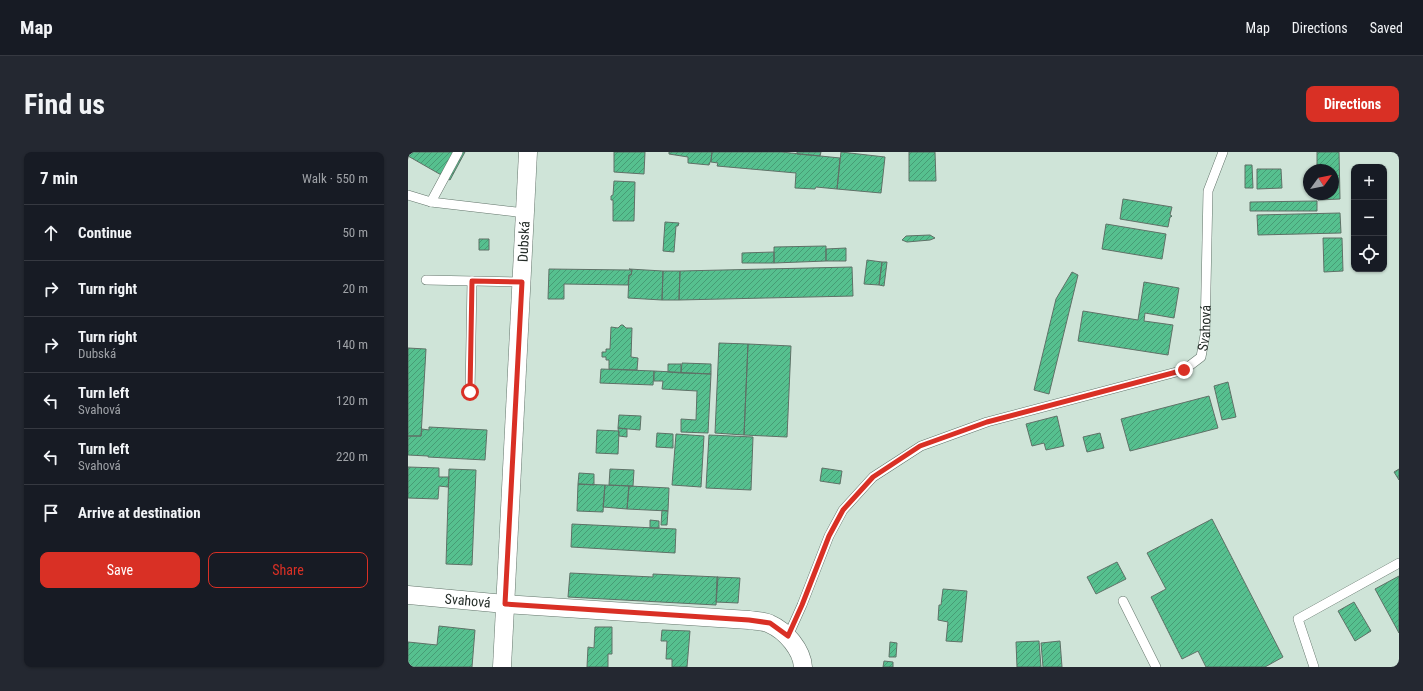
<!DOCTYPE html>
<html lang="en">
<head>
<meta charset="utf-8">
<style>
	:root { --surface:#171b24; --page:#242831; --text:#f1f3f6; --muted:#9ea1a6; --line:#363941; --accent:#d93025 }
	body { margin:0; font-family:"Roboto Condensed",sans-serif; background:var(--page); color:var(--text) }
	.controls { position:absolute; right:12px; top:12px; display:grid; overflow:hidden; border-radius:8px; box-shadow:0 1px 3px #0004 }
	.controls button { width:36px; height:36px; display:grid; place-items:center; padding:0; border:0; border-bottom:1px solid var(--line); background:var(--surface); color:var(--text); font:20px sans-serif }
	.compass { position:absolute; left:895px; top:12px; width:36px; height:36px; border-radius:50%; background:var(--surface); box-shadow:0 1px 3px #0004; rotate:57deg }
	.stop { position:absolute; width:12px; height:12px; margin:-9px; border:3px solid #d93025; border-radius:50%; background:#fff }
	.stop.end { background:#d93025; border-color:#fff; box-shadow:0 1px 4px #0008 }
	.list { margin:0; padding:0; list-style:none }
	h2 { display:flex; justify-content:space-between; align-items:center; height:52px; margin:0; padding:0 16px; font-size:17px }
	h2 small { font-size:13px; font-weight:400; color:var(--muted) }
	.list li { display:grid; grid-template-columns:26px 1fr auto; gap:12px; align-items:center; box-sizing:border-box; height:56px; padding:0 16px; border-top:1px solid var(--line) }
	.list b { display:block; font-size:15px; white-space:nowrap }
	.list p { margin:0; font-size:13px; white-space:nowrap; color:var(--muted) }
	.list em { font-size:13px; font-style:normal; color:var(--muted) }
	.actions { display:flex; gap:8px; padding:12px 16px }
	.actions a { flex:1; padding:9px 0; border:1px solid var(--accent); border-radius:8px; text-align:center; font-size:14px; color:var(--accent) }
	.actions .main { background:var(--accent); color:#fff }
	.icon { flex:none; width:22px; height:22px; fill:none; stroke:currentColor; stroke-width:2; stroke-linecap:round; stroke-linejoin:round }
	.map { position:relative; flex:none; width:991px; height:515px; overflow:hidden; border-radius:8px }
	header { display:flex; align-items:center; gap:24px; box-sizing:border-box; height:56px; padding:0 20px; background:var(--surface); border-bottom:1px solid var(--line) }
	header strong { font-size:19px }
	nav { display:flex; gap:22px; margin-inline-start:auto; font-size:14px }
	.intro { display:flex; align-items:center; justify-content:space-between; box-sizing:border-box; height:96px; padding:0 24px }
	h1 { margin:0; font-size:28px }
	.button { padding:10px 18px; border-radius:8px; background:var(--accent); color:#fff; font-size:14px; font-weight:700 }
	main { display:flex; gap:24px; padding:0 24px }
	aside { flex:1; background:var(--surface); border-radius:8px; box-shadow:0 1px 3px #0004 }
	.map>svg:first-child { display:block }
	.building { fill:url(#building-hatch); stroke:#5f7167 }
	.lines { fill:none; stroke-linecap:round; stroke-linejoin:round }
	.lane-casing { stroke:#63756b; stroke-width:10 }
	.street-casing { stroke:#63756b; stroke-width:19 }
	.lane { stroke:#fff; stroke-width:9 }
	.street { stroke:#fff; stroke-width:18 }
	.route { stroke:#d93025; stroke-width:5 }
	.labels { text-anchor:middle; stroke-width:3.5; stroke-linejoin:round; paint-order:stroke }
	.street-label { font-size:14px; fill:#252d29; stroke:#ddf1e6 }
</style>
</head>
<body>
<header>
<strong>Map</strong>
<nav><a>Map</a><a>Directions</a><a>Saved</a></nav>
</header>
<div class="intro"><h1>Find us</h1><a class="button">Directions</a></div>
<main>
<aside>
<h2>7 min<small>Walk · 550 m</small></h2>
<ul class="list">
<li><svg class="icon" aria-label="ahead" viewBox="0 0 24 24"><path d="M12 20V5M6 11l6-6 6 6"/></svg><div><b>Continue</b></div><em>50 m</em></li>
<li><svg class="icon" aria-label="right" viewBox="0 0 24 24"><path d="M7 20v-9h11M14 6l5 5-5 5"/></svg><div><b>Turn right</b></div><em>20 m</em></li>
<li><svg class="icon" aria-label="right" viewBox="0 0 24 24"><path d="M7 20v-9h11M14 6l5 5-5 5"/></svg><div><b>Turn right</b><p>Dubská</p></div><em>140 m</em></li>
<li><svg class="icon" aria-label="left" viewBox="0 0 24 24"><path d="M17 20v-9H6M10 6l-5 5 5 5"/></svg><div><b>Turn left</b><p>Svahová</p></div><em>120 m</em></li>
<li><svg class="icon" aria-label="left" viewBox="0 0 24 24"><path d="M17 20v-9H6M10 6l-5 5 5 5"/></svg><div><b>Turn left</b><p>Svahová</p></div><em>220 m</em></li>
<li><svg class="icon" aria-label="arrive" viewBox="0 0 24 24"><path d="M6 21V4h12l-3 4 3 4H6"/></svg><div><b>Arrive at destination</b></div></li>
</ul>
<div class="actions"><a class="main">Save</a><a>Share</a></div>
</aside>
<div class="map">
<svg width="991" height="515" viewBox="0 0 991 515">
	<defs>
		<pattern id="building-hatch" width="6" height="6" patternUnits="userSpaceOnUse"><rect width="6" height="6" fill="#56c08f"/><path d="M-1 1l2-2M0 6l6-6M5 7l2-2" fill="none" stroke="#479c75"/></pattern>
	</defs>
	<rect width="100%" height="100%" fill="#cfe4d8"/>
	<path class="building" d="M0,0H57L42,28L0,4Z
		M206,0H237L236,22L206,20Z
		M261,0H304L303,8L301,13L280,11V5L261,2Z
		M304,0H373L432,6L429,37L408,35L407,37L387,36L388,21L309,14L310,11L303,10Z
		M389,0H413L412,4L389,2Z
		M433,0L477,5L473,41L429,37Z
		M501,0H527L528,29H501Z
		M909,0H931L932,47L910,48V42H925V18H909Z
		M837,13H844L845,36H837Z
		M849,17H873L874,36L849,37Z
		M206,29L227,30L226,69H205V48H203V44L205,43Z
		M715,47L764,55L762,63L764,64L763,65H762L760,75L712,67Z
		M909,49V59H842V50Z
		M932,61L933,81L850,83L849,63Z
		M257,70L271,71L270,74H268L266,100L255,99Z
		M698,72L758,82L754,107L694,97Z
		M522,83L527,86L522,88L499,90L494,88L498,84Z
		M915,86H934L935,119L916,120Z
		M71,87H81V98H71Z
		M418,94V109L366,111V95Z
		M438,96V109H418V97Z
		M366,100V111H334V101Z
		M459,108L474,110L471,133L456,132Z
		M474,110H479L476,134L471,133Z
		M444,115L445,144L271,148L272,119Z
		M141,117L221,118H224L223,123H221L220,133L156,132V147H140Z
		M221,117L255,119L254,148L220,146L221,123H223L224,118Z
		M255,119H272L271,148H254Z
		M664,120L670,123L641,242L626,238L648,147Z
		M736,130L771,136L766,166L737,161L736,169L765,173L760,203L670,189L675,159L730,168Z
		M213,173H215L218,176H224L223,205L230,206L229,218L201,217V208H198V205H194V200H198V197H202L203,175L210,176Z
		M311,191L340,192L336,283L307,281Z
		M340,192L383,194L379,285L336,283Z
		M0,196L18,197L13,284H0Z
		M274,211L303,212V222L273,221Z
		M260,212H273V221L260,220Z
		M193,217L246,219L245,233L192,231Z
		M246,219L303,222L300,281L273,280V267L288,268L289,239L254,237L255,229H246Z
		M820,230L828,265L814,268L806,234Z
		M801,244L810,276L722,299L713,267Z
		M211,263L233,264L232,278L210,276Z
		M649,264L656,294L638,298L636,291L624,294L618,272Z
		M21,275L79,278L77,308L20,305V304L0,303V284H13L14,277L21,278Z
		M210,276L219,277V285L211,284Z
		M189,278L211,279L210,302L188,301Z
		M249,281L265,282V296L248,295Z
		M692,281L696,296L679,300L675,285Z
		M268,282L296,284L293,335L264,333Z
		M301,283L345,285L343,338L298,336Z
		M0,315L31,316V325H41L40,335L31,334L30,347L0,346Z
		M414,316L434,319L432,332L412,329Z
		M41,317L68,318L64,413L38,412Z
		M202,317L226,318L225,334L201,333Z
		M991,317V328L986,320Z
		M171,321L186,322V333L170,332Z
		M170,332L197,333L195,360L169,359Z
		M197,333L221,334L219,357L195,355Z
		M221,334L261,336L260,359L219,357Z
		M254,358L260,359L259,373H253Z
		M804,367L875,505L857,515H798L790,499L774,507L743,445L758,437L739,401Z
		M242,368L251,369V376H242Z
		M164,372L268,377L267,401L163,395Z
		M709,410L718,427L688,442L679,425Z
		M162,421L245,425V422L310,425L308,453L160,445Z
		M991,424V481L967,437Z
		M309,425L332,426L330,451L308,450Z
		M535,437L559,439L554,490L538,489L540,470L530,468L531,453H533Z
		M946,450L963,479L947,489L930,459Z
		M31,474L67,478L64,515H0V490L29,493Z
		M187,475H204V502H200V515H179L180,495L186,496Z
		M254,478L282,479L279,515H264V507H258L259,489H253Z
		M631,489L633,515H609L608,490Z
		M652,489L654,515H635L633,491Z
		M482,490L489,491L488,505H481Z
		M476,509L485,510V515H475Z"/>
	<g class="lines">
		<defs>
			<g id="lane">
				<path d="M0,43L23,50L117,61"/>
				<path d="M23,50L50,0"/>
				<path d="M18,128L114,130"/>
				<path d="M62,240L64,129"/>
				<path d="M715,449L748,515"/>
				<path id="s1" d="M380,484L394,453L421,384L435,358L465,325L513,294L579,270L776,218L793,205L797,183L800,39L815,0"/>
				<path d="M906,515L890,467L991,411"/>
			</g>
			<g id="street">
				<path id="s2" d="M0,443L97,452L341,468C347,469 357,469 362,472C378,479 394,498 395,515"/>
				<path id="s3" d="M94,515L120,0"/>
			</g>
		</defs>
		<use href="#lane" class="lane-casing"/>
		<use href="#street" class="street-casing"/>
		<use href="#lane" class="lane"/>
		<use href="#street" class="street"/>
	</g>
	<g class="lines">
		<path class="route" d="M62,240L64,129L114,130L97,452L341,468L362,471L380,484L394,453L421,384L435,358L465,325L512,294L579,270L776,218"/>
	</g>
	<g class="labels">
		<g class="street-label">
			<text dy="5" stroke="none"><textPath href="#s3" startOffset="426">Dubská</textPath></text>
			<text dy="5" stroke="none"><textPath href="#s1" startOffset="564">Svahová</textPath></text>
			<text dy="5" stroke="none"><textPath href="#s2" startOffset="60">Svahová</textPath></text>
		</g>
	</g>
</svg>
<div class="controls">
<button>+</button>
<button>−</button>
<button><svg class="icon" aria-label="locate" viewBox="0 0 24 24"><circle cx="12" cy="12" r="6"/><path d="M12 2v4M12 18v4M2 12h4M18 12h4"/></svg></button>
</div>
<svg class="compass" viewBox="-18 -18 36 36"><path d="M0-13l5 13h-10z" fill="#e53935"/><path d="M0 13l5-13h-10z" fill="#9ea1a6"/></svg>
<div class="stop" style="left:62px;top:240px"></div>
<div class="stop end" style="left:776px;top:218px"></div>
</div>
</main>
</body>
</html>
